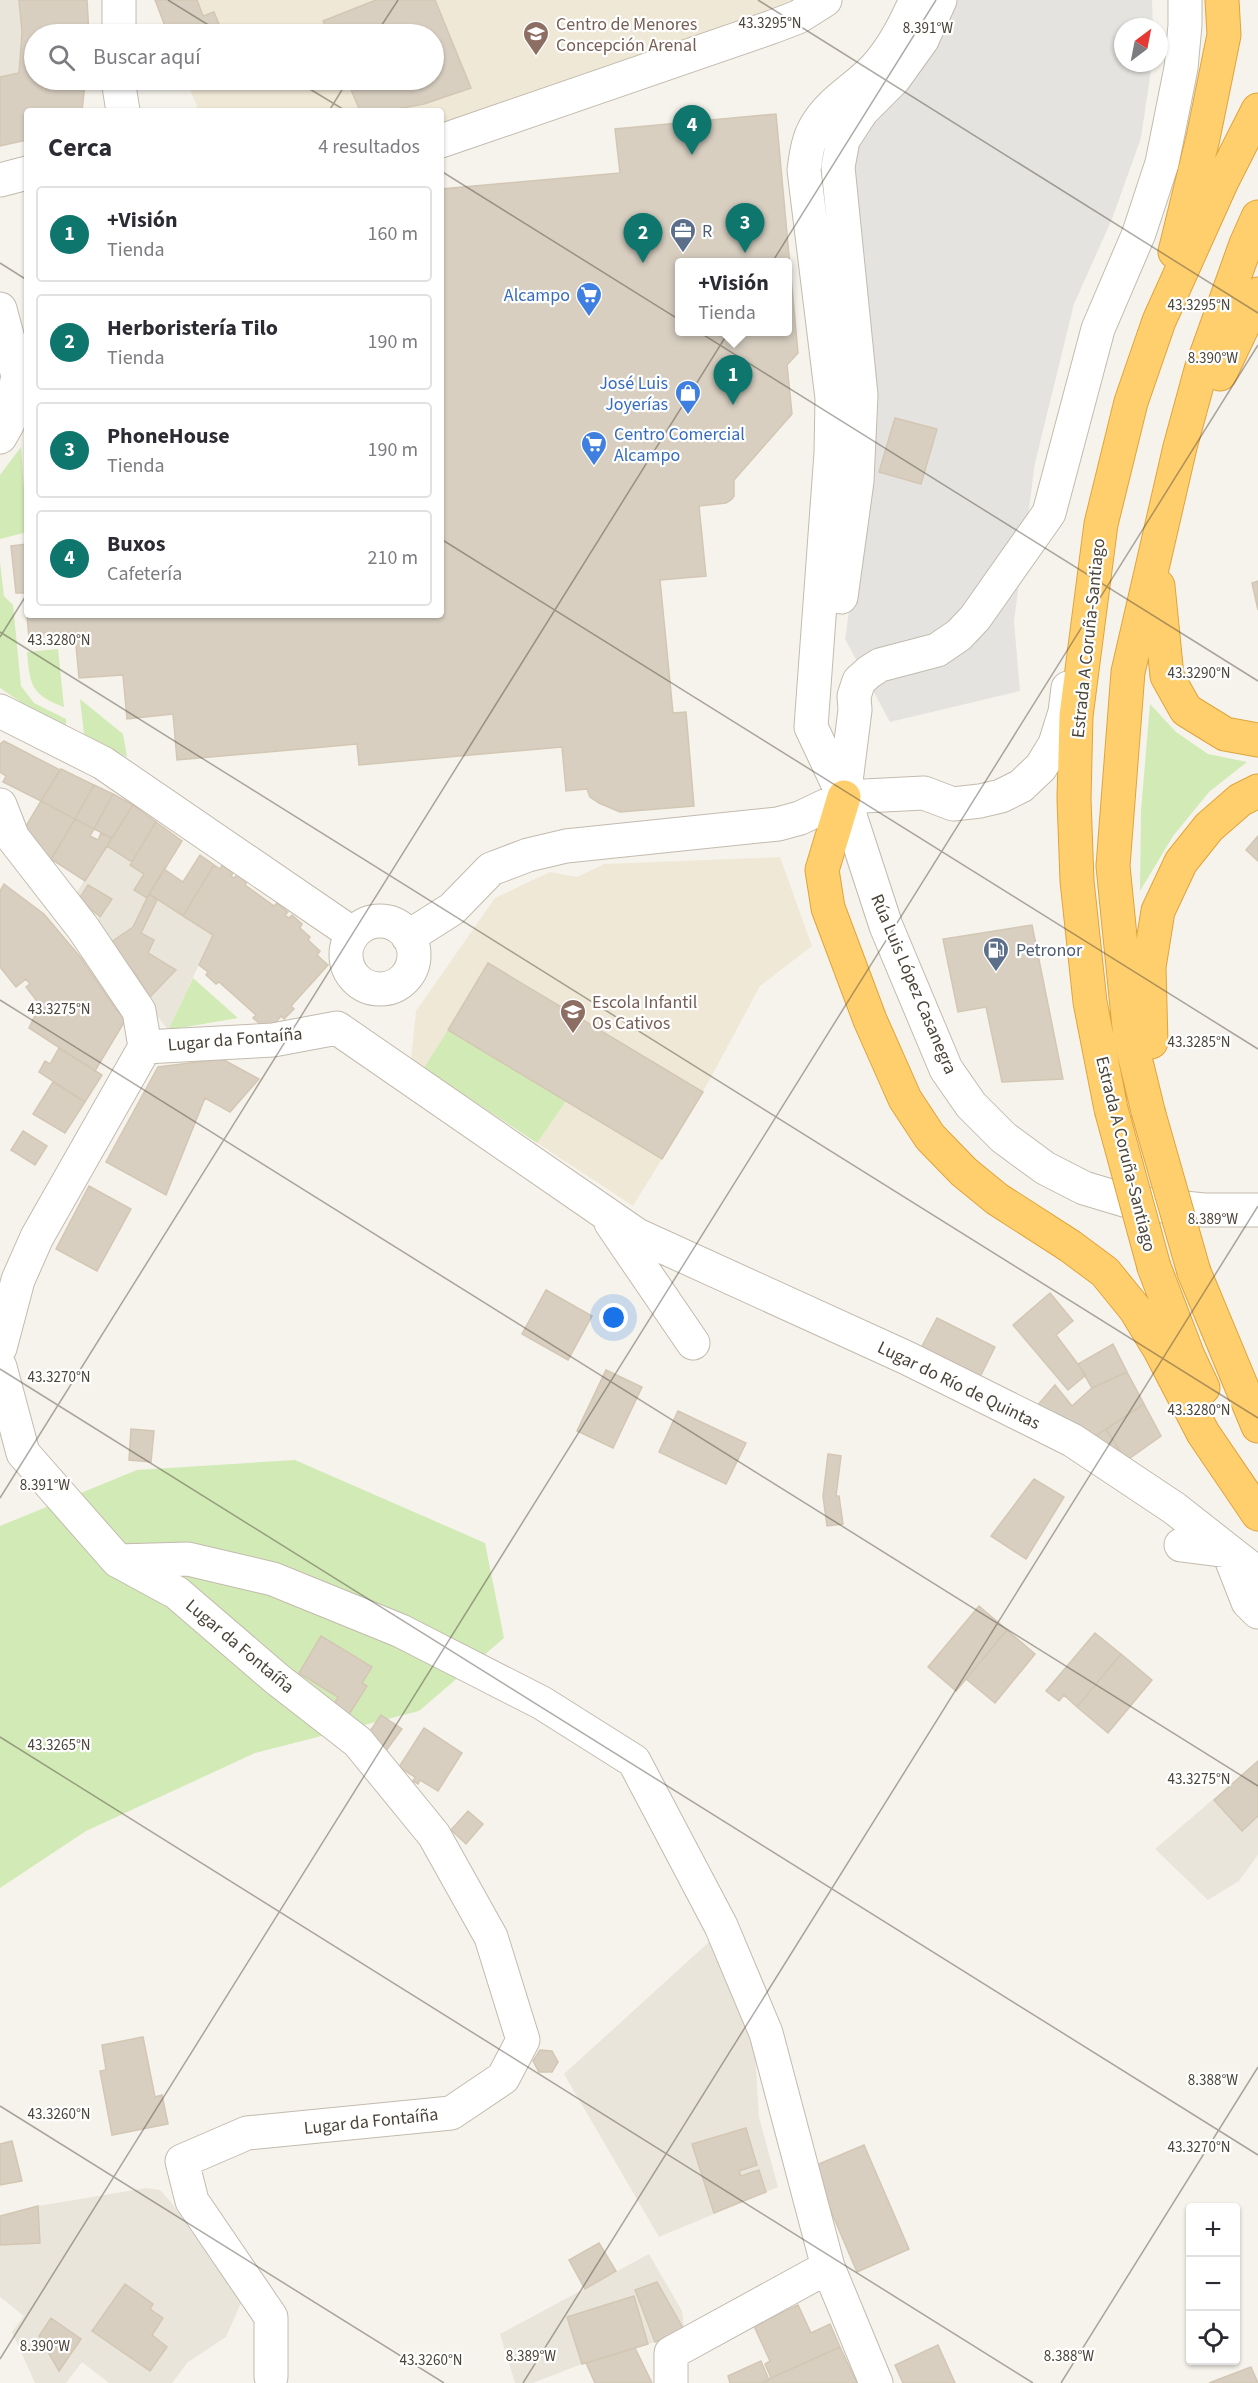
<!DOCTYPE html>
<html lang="es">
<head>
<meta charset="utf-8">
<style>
	:root { --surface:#fff; --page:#f2f2f3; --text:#2b2b33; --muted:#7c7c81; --line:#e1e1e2; --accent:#0f766e }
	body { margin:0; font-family:"Source Sans 3",sans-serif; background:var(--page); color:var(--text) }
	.controls { position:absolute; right:18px; bottom:18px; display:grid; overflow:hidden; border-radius:6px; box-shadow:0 2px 4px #0004 }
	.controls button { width:54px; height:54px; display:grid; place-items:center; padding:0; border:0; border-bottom:2px solid var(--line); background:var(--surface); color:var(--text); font:30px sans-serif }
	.compass { position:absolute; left:1114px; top:18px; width:54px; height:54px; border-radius:50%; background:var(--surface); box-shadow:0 2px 4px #0004; rotate:32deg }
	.you { position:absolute; left:614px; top:1318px; width:21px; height:21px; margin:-15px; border:4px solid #fff; border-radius:50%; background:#1a73e8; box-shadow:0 0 0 9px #1a73e833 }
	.badge { display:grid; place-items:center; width:39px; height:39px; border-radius:50%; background:var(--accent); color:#fff; font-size:20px; font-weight:700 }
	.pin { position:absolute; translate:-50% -50px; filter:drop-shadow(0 2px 3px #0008) }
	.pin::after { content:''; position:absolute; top:32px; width:21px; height:18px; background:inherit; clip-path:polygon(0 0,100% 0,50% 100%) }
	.popup { position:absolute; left:675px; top:258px; width:117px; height:78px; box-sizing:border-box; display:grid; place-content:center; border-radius:6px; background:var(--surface); filter:drop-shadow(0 2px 4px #0005); font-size:20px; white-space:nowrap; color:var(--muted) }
	.popup b { font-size:22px; color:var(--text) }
	.popup::after { content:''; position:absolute; left:50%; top:100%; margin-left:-12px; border:12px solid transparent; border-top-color:var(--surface) }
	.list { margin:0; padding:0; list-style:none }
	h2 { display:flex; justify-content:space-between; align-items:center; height:78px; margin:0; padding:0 24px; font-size:26px }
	h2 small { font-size:20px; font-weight:400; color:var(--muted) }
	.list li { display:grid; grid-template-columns:39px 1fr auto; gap:18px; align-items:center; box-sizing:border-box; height:96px; margin:0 12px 12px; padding:0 12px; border:2px solid var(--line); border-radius:6px }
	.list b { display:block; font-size:22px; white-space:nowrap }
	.list p { margin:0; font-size:20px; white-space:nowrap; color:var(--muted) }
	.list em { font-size:20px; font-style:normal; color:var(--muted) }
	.icon { flex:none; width:33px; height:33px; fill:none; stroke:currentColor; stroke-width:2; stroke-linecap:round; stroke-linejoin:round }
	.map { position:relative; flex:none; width:1258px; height:2383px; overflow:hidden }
	.search { position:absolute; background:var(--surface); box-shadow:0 2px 4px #0004; left:24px; top:24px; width:420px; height:66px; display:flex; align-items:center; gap:15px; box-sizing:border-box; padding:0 21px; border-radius:33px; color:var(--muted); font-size:22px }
	.panel { position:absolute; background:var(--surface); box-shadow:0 2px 4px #0004; left:24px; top:108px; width:420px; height:510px; border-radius:6px }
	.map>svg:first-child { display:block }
	.residential { fill:#eae5da }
	.education { fill:#efe8d6 }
	.green { fill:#d2eab5 }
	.parking { fill:#e5e3e0 }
	.building { fill:#d8cfc1; stroke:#d3c7b4; stroke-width:1.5; fill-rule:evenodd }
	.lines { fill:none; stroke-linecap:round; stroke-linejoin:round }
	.minor-casing { stroke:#c2bbae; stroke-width:35 }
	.highway-casing { stroke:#e0a43c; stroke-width:35 }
	.minor { stroke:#fff; stroke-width:33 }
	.highway { stroke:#ffcf6e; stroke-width:33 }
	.highway-bridge-casing { stroke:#e0a43c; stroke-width:35; stroke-linecap:butt }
	.highway-bridge { stroke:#ffcf6e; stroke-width:33 }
	.ticks { fill:none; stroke:#4b4439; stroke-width:1.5; stroke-opacity:0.45 }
	.labels { text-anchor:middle; stroke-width:4.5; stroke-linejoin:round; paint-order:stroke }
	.education-label { font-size:18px; fill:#785e54; stroke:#fff; text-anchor:start }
	.service-label { font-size:18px; fill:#4e5e75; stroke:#fff; text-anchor:start }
	.shop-label { font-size:18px; fill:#366cbe; stroke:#fff; text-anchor:end }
	.street-label { font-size:18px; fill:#4b4439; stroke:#fff }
	.ticks-label { font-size:15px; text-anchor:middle; fill:#4b4439; stroke:#fff; stroke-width:4.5; stroke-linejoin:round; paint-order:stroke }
</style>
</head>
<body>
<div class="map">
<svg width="1258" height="2383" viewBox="0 0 1258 2383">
	<rect width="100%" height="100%" fill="#f6f3ec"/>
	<path class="residential" d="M0,0H19L22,18L19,73L0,77Z
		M107,846L132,862L130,865L144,874L134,890L147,898L133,927L110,943L93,926L100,917L75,895Z
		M157,900L213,935L168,1030L156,1014L149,998L176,970L148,953L153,940L141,933Z
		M1258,1761V1855L1239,1881L1208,1900L1155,1849Z
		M710,1941L754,2034L759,2117L778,2187L659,2237L564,2074Z
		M146,2188L160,2190L171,2202L241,2303L226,2337L188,2362L172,2383H109L82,2362L66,2383H35L12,2332L24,2316L0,2297V2216L38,2206Z
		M649,2254L682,2311L684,2330L655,2342L582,2364L533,2383H515L500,2334Z"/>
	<path class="education" d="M155,0H800L795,4L441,123V111H199L186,80H434V34H168Z
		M780,857L812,946L760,986L703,1092L633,1206L411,1060L416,1011L495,898L550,872L577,877L604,864Z"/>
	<path class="green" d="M21,447L27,532L0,539V475Z
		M0,562L4,596L13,605L21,686L34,703L66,719V726L34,711L0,688Z
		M58,649L64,707C31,695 30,685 27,652Z
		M80,699L123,734L127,757L84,734Z
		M1150,704L1176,732L1208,754L1247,762L1209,792L1173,836L1140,891L1141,811Z
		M193,978L238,1018L168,1030Z
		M448,1030L566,1101L537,1143L424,1068Z
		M295,1460L485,1543L504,1638L419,1711L255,1753L86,1831L0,1888V1526L137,1470Z"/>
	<path class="parking" d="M951,0H1152L1153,27H1123V63H1152L1141,138L1112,219L1074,304L1035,463L1014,621L1020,691L890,722L845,639L869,472L846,156Z"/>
	<path class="building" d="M19,0H87L89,34H34V80H86L85,83L82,111H27V140L0,146V77L19,73L22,32Z
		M155,0H197L203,16L214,12L223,34H168Z
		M376,0H435L471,88L424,104L386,111H360L347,80H434V34H329L323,21Z
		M776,114L798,353L787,365L792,414L734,480V496L731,500L726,503L699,506L706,576L660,580L673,713L686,712L694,806L620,812L599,803L590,797L587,789L566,791L562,747L359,765L357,744L177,760L173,714L127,719L123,675L79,678L75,634L29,638L27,615H441V189L620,173L615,129ZM679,262H787V332H679Z
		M895,418L937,429L921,484L879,472Z
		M27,544V608L26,593H16L11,546Z
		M1258,581V610L1252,583Z
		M4,741L60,770L41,801L3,782L6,776L0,772V744Z
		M61,769L94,785L75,819L41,801Z
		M94,785L113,794L94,829L75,819Z
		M113,794L133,805L112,838L94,829Z
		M41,801L75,819L49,864L22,833Z
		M133,805L156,822L132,862L107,846Z
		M75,819L94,829L90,836L98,840L101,833L112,838L85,881L51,859Z
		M156,822L182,841L147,898L134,890L144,874L130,865Z
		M1258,836V861L1246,850Z
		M200,855L214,865L183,916L149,894L164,869L183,882Z
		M214,865L220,869L222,865L233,873L231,876L234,878L237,875L247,882L245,885L274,906L277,903L288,912L285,915L289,918L292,915L302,924L300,928L310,937L308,940L320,951L317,955L328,965L291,1006L294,1009L284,1019L281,1016L271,1028L264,1027L253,1018L256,1015L219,982L216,984L206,975L208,972L199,965L213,935L183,916Z
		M4,884L44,914L81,958L115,1008L126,1019L95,1071L29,1028L40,1005L26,987L30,984L26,979L16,987L0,967V891Z
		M88,885L112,899L100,917L79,899Z
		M149,894L157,900L141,933L154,940L148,953L176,970L149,998L138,977L110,943L133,927Z
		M1032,925L1063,1079L1002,1082L986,1007L958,1012L943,939Z
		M488,963L703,1092L662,1159L448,1030Z
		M59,1048L102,1075L85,1102L39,1072L45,1061L50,1064Z
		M222,1059L259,1079L230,1112L205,1098L166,1195L106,1162L158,1067Z
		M53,1082L85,1102L65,1133L33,1114Z
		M23,1131L47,1146L35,1165L11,1150Z
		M89,1186L131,1209L97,1271L56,1249Z
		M546,1290L592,1316L568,1360L522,1334Z
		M1050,1293L1073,1321L1056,1335L1086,1375L1068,1390L1013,1325Z
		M937,1318L995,1347L977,1383L919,1352Z
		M1113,1344L1127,1372L1092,1388L1078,1364Z
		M606,1370L642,1387L613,1448L577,1431Z
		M1127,1372L1144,1404L1088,1441L1036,1407L1055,1385L1072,1406L1092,1388Z
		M1144,1404L1161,1436L1126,1461L1106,1429Z
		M678,1411L746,1443L726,1484L659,1452Z
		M131,1429L154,1431L151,1462L129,1460Z
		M1106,1429L1126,1461L1088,1441Z
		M828,1454L841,1456L836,1496H839L843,1524L827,1526L823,1496Z
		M1034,1479L1064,1497L1026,1559L991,1536Z
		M979,1606L1007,1630L956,1691L928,1667Z
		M1007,1630L1035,1654L995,1703L966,1679Z
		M1095,1633L1121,1654L1077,1707L1064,1695L1059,1701L1046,1691Z
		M321,1636L372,1667L362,1683L367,1686L348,1716L333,1706L338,1697L299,1673Z
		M1121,1654L1152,1680L1108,1733L1077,1707Z
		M381,1715L402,1729L383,1755L364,1740Z
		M424,1728L462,1753L438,1791L420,1780L418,1784L413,1781L415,1777L399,1767Z
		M1258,1761V1816L1242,1831L1214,1800Z
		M468,1811L483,1824L466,1844L451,1830Z
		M143,2037L155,2097L162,2095L168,2124L112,2135L100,2071L106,2070L102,2045Z
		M540,2050L552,2051L558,2062L552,2072H539L533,2061Z
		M746,2128L757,2165L739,2171L741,2176L759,2170L766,2192L714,2213L692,2144Z
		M12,2141L22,2181L0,2185V2144Z
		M864,2145L909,2249L857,2272L812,2167Z
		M38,2206L40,2243L0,2245V2216Z
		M599,2243L616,2271L585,2289L569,2260Z
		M657,2282L684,2330L655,2342L635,2290Z
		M125,2284L153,2304L150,2309L163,2318L152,2335L167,2347L150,2371L92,2331Z
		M634,2296L648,2344L582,2364L567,2317Z
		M798,2305L811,2333L830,2324L840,2347L771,2378L765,2364L770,2361L754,2326Z
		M51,2318L81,2339L59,2371L39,2336Z
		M938,2345L955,2383H903L895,2365Z
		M840,2347L857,2383H761L771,2378Z
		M635,2348L652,2383H595L586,2363Z
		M761,2361L769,2380L761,2383H730L728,2376Z
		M1251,2367L1258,2383H1209Z"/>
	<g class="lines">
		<defs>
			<path id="minor" d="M119,0V34
				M916,0C905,24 894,47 876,67C857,88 830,101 816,126C808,139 806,155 804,170L832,398L831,453L811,727L844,797L886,926L946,1069L971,1105L1004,1138L1045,1168L1084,1188L1134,1203L1204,1210H1258
				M118,80L123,111
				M441,141L772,27L798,17L825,0
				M0,180L27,173
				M0,309L18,376L8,423L0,437
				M841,597L857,481L861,395L838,167L843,140L862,111L894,79L922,40L940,0
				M0,711L103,763L353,934
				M844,797L855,710L854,696L859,681L869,672L880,665L937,650L959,635L975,618L1049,513L1098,329L1139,233L1162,163L1181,68L1185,25V0
				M0,805L13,838L83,928L139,1011L145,1047
				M346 955a34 34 0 1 1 68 0a34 34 0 1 1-68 0Z
				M408,937L452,909L491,869L528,855L566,846L778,824L800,818L844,797L924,793L953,804L980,801L1001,796L1021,786L1041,767L1055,744L1065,712L1068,688
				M611,1223L693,1343
				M0,1348L18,1280L37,1237L145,1047L273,1040L337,1028L637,1235L907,1358L1072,1440L1174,1508L1258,1574
				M0,1367L23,1453L118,1561L188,1559L273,1579L401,1631L542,1703L634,1761L721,1926L766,2033L828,2267L876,2383
				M1181,1545L1228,1551L1248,1602L1258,1612
				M120,1562L177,1593L277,1679L358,1742L434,1835L491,1937L523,2040L503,2078L451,2113L247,2133L182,2161L192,2201L271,2317V2377
				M671,2383V2353L828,2267"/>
			<path id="highway" d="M1175,252L1203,138L1224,35L1222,0
				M1220,374L1258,294
				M1158,586L1167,676L1186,710L1225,734L1258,740
				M844,797L822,870L828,908L870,1020L905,1099L930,1137L964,1172L997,1199L1070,1246L1105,1272L1135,1309L1160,1350L1203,1433L1258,1514
				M1151,1042L1149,967L1158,911L1181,862L1209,827L1240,800L1258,791
				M1111,1109L1090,1002L1077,881L1074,799L1076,716L1101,524L1131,402L1159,321L1222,181L1258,110
				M1148,1111L1130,1037L1113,866L1128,672L1180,447L1201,370L1246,244L1258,217
				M1154,1267L1188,1356L1203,1388
				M1194,1272L1258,1426"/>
		</defs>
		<use href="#minor" class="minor-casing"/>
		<use href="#highway" class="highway-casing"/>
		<use href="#minor" class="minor"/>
		<use href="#highway" class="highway"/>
		<defs>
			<path id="highway-bridge" d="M1111,1109L1154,1267
				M1148,1111L1194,1272"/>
		</defs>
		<use href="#highway-bridge" class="highway-bridge-casing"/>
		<use href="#highway-bridge" class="highway-bridge"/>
	</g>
	<path class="ticks" d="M168,0L223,34M758,0L1258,313M376,34L398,0M295,80L346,111M329,111L348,80M441,171L1258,681M0,263L27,280M441,539L1258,1049M0,632L1258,1418M0,637L27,594M0,1000L1258,1786M0,1369L1258,2155M0,1498L936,0M0,1737L1033,2383M0,2106L444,2383M0,2359L1258,345M523,2383L1258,1206M1061,2383L1258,2067"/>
	<defs>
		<symbol id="school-pin" viewBox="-11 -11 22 30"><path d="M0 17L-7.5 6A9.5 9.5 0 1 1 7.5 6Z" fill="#8d6e63" stroke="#fff"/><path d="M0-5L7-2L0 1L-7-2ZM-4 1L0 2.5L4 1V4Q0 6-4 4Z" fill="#fff"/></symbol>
		<symbol id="office-pin" viewBox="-11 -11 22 30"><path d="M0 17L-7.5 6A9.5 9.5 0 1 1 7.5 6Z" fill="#5c6f8a" stroke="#fff"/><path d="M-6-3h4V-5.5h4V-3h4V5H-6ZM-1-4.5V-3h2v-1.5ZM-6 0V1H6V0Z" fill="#fff"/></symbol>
		<symbol id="supermarket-pin" viewBox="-11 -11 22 30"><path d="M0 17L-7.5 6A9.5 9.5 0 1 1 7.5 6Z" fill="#3f7fe0" stroke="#fff"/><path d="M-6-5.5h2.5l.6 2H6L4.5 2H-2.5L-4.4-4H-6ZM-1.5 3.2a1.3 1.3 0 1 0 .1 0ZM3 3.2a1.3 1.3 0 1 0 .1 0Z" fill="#fff"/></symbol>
		<symbol id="shop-pin" viewBox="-11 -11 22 30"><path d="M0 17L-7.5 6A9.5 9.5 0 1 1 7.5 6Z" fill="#3f7fe0" stroke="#fff"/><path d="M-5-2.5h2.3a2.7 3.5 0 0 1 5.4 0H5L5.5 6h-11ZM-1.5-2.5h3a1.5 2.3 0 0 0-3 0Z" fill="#fff"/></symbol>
		<symbol id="fuel-pin" viewBox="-11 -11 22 30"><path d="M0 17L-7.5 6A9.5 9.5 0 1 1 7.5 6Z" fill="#5c6f8a" stroke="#fff"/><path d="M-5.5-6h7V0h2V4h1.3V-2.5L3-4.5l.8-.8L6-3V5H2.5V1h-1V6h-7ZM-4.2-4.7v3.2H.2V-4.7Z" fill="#fff"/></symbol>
	</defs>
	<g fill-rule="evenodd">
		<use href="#school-pin" x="521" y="19" width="30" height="40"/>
		<use href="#office-pin" x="668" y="216" width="30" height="40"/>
		<use href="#supermarket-pin" x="574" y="280" width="30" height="40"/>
		<use href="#shop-pin" x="673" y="378" width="30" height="40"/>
		<use href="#supermarket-pin" x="579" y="429" width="30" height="40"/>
		<use href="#fuel-pin" x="981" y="935" width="30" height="40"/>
		<use href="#school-pin" x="558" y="997" width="30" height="40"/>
	</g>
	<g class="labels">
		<g class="education-label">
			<text x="556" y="30">Centro de Menores<tspan x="556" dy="21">Concepción Arenal</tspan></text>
			<text x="592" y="1008">Escola Infantil<tspan x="592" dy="21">Os Cativos</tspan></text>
		</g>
		<g class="service-label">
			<text x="702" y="237">R</text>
			<text x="1016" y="956">Petronor</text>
		</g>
		<g class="shop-label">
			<text x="570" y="301">Alcampo</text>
			<text x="668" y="389">José Luis<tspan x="668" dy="21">Joyerías</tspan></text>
			<text x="614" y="440" text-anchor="start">Centro Comercial<tspan x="614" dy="21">Alcampo</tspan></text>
		</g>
		<g class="street-label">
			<text transform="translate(1088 638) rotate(-84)" y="6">Estrada A Coruña-Santiago</text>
			<text transform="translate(914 984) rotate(67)" y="6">Rúa Luis López Casanegra</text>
			<text transform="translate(235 1039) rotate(-5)" y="6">Lugar da Fontaíña</text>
			<text transform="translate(1126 1154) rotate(76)" y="6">Estrada A Coruña-Santiago</text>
			<text transform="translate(959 1385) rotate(26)" y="6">Lugar do Río de Quintas</text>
			<text transform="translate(240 1646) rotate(40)" y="6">Lugar da Fontaíña</text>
			<text transform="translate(371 2121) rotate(-6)" y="6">Lugar da Fontaíña</text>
		</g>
	</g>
	<g class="ticks-label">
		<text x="770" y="28">43.3295°N</text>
		<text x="928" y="33">8.391°W</text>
		<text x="1199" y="310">43.3295°N</text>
		<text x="1213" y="363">8.390°W</text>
		<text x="59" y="645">43.3280°N</text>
		<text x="1199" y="678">43.3290°N</text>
		<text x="59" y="1014">43.3275°N</text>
		<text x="1199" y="1047">43.3285°N</text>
		<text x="1213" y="1224">8.389°W</text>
		<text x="59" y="1382">43.3270°N</text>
		<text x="1199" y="1415">43.3280°N</text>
		<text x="45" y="1490">8.391°W</text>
		<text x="59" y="1750">43.3265°N</text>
		<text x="1199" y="1784">43.3275°N</text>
		<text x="1213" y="2085">8.388°W</text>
		<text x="59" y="2119">43.3260°N</text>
		<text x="1199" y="2152">43.3270°N</text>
		<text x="45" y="2351">8.390°W</text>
		<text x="531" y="2361">8.389°W</text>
		<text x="1069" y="2361">8.388°W</text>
		<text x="431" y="2365">43.3260°N</text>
	</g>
</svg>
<div class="controls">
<button>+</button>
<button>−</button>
<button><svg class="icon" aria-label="locate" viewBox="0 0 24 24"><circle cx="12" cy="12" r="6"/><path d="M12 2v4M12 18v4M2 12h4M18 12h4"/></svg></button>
</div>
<svg class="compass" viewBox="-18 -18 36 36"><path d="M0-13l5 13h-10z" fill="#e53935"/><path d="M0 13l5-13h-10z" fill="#7c7c81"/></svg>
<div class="you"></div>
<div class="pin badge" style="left:733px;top:405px">1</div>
<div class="popup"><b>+Visión</b>Tienda</div>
<div class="pin badge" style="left:643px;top:263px">2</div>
<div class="pin badge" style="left:745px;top:253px">3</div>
<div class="pin badge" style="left:692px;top:155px">4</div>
<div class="search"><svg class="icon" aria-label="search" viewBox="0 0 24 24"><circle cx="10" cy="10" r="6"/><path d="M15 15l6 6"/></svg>Buscar aquí</div>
<section class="panel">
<h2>Cerca<small>4 resultados</small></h2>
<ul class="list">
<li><span class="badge">1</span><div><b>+Visión</b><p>Tienda</p></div><em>160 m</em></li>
<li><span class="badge">2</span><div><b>Herboristería Tilo</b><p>Tienda</p></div><em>190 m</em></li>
<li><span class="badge">3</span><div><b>PhoneHouse</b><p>Tienda</p></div><em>190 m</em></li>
<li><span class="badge">4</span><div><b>Buxos</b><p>Cafetería</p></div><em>210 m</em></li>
</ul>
</section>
</div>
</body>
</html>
